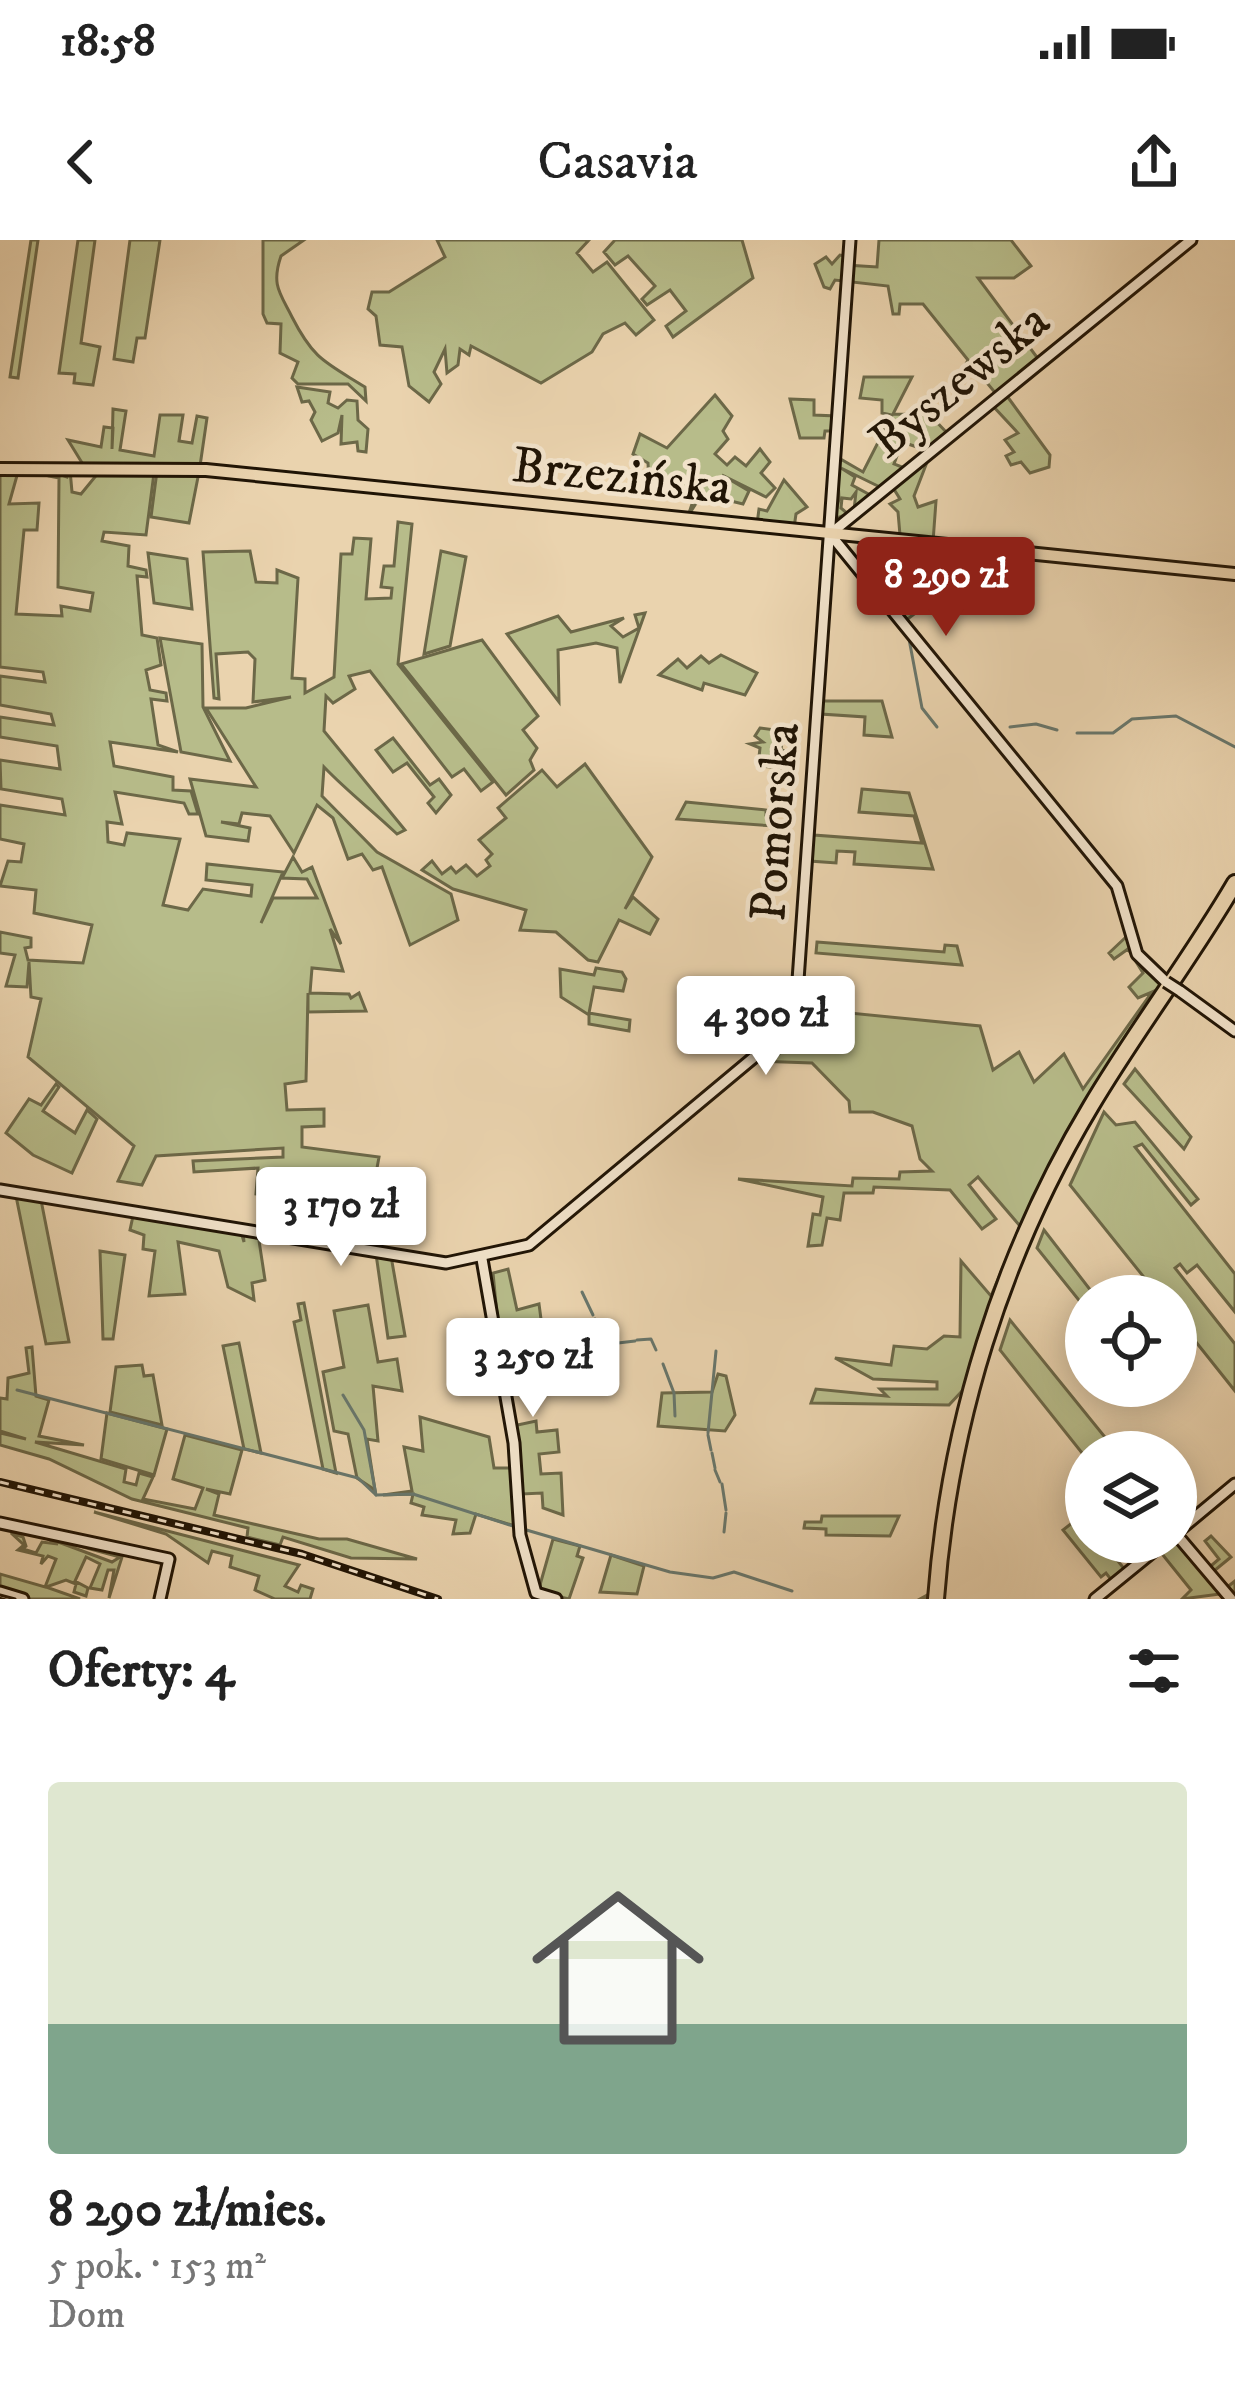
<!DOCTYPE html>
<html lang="pl">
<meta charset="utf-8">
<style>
:root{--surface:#fff;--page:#f6f6f6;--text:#222;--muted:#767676;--accent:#8f2418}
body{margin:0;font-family:"IM FELL DW Pica",serif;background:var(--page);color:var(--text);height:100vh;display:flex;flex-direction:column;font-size:45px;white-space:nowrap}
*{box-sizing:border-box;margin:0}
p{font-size:39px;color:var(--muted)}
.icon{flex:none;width:66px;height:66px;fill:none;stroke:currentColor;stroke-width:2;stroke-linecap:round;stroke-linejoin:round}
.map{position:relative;height:1359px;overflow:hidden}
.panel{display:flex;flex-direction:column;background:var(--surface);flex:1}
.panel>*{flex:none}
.buttons{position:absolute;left:1065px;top:1035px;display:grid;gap:24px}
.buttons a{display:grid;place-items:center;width:132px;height:132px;border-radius:50%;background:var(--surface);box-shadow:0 6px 30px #0003;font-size:60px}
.price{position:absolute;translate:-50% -102px;padding:0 27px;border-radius:12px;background:#fff;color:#222;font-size:39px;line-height:78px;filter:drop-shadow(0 3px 6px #0008)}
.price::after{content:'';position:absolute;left:50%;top:72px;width:36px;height:27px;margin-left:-18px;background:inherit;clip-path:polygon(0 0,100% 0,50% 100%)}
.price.selected{background:var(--accent);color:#fff}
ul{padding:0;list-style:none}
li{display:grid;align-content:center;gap:24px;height:636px;padding:0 48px}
li span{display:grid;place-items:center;height:372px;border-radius:12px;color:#555}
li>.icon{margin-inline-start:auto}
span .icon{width:216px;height:216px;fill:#fffc;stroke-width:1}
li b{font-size:51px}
h2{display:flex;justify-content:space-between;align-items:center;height:144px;padding:0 48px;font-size:51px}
.status{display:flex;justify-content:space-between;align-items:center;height:84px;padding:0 60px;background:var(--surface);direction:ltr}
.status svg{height:33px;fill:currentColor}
header{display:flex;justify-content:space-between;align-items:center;height:156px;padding:0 48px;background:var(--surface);font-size:54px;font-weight:600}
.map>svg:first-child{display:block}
</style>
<div class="status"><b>18:58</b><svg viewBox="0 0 49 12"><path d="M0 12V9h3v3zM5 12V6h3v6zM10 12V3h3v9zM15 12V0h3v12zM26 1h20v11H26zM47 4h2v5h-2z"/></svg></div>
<header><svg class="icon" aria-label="back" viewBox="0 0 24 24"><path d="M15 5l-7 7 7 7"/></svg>Casavia<svg class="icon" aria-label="share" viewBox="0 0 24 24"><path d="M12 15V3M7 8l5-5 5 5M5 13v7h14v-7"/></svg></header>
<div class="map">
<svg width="1235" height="1359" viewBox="0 0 1235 1359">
<rect width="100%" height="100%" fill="#ead3ae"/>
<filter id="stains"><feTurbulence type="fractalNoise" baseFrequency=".00167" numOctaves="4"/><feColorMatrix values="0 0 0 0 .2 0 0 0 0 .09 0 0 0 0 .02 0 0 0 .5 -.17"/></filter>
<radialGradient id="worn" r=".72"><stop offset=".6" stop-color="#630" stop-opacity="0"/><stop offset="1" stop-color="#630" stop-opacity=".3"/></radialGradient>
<g fill="#b7bc8a" stroke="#6c6848" stroke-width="3">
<path d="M31,0h7l-20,138 -8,-1z"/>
<path d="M78,0h17l-14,103 19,4 -7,38 -19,-2 1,-9 -16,-1z"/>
<path d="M130,0h30l-15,98h-8l-4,24 -19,-3z"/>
<path d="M263,0h41l-23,16c-10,29 -1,37 11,61 22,43 33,45 73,70l1,14 -18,-17h-50l-6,-6 6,-16 -18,-9 1,-29 -14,-1 -4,-9z"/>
<path d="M437,0h152l-12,13 16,19 14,-10 47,58 -18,15 -11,-12 -22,11 -11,18 -51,31 -70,-37 -2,9 -9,-6 -2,16 -11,8 -2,-24 -11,23 7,12 -12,18 -20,-16 -7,-39 -22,-2 -4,-29 -8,-7 4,-17h17l56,-35z"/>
<path d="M615,0h127l11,38 -80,59 -7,-11 20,-15 -16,-21 -23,15 -5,-6 13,-13 -27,-30 -13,9 -11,-13z"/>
<path d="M879,0h132l20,26 -17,12h-36l61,82 -42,35 -19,-23 -17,1 7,-13 -45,-56h-23l-1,10h-6l-5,-28 -53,-6 -5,9 -6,-2 -9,-23 11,-7 6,7 8,-9 6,1v9l31,2z"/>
<path d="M864,137h48l-19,37 37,1 19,20 -20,16 -27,-9 -8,22 13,5 -25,19 -41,-20 14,9 -3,8 20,11 -18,14 2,-18 -5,7 -9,-1 -1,10 7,6 -14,5 5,-20 -2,-42 26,15 29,-57 -10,-2v-13l-22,-2z"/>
<path d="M297,147l33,5 -2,11 10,5 9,-8 10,1 1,19 10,9 -2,23 -8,-1 -1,-9 -16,2 1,-29 -4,18 -16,8 -11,-21 4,-8 -6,-11 -7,1z"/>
<path d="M715,155l17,21 -9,15 5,8 -13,15 12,11 8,-8 11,9 14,-17 10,13 -9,11 14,15 -9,9 -44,-22 27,16 -6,13 -41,-10 -14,22 7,-21 -46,-11 -1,-21 -15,-9 7,-20 27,14z"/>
<path d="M1007,156l43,59 -1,12 -19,6 -9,-11 -10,3 -5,-9 8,-4 -9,-12 13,-7 -26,-28z"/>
<path d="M790,159l24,1v15l22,1 -2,15h-9l-1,7h-24z"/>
<path d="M113,169l13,2 -6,39 34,6 6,-41h23l-4,26 13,2 5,-27 10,2 -7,48h-116l-16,-26 33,7 3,-20 9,1 -1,21z"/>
<path d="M929,217l-15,39 4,11 18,-6 -3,41 -47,-7h14l-2,-23 -8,-8 10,-5 -8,-13z"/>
<path d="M49,230l18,7 3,-7 2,22 9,2 18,-22 55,1 -8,62 -42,-3 -2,9 27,5 -1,20 18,4 1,7 -10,-1 5,59 15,3 4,27 -15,5 4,20 16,3 1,8 -16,-2 7,46 20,7 -68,-10 4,24 59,11v13l18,1 7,23h-9l-5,-11 -69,-11 7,32 -15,-2 1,20 16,3 3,-12 53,6 -17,66 25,5 15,-21 48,7 1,-11 -46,-5 1,-16 76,8 -22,51 12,-25h44l-10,-19 -25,-1 11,-21 9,15 10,-5 29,77 -11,-15 13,42 -31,-3 -2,25 39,1 2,4 8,-5 7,18 -58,1v-19l-2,88 -21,3 2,26 37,-1v17l-22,1v20l77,10 -4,22 -51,-8 -6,46 -6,-1v-15l-33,-4 -2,12 -8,-1 1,-12 -14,-2 2,-26 -64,4 -1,-11 90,-4v-9l-127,8 -14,29 -24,-4 16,-35 -106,-89 13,-58 -10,-2 -2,-35 -2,25 -21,-1 9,-31 -15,-2v-21l31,6v9l-6,1 3,12 55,3 9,-38 -58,-12 2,-23 -36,-4 8,-25 13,1 3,-18 -24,-5v-34l65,10 -3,-16 -61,-10 -1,-29 60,9 -3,-23 -57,-9v-20l54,8 -3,-11 -51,-9v-29l45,6 -2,-10 -43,-5v-195h18l-9,32 30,-1 -2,27h-13l-8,84 46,2 -1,-10 29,5 3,-18 -35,-6 1,-109 -10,-2z"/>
<path d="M157,231l42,1 -10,51 -38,-6z"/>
<path d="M784,240l23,27 -11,7 -2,14 -37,-4 2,-15 8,2z"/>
<path d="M398,282l14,2 -14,140 95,118 -12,9 -17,-22 -12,8 -82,-106 -21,5 6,13 -22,14 -7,-7 -2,35 81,99 -8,4c-25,-24 -48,-41 -73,-67l-2,29 55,56 74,42 7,26 -48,25 -28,-78 -9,3 -11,-16 -14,5 -15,-41 -16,-13 -23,48 -24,-37 -28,-3 -3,11 -18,-2 29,6 -2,13 -42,-5 -16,-57 66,8 -50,-79h40l45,-11 -38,5 2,-43 -7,-7 -32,2 3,45 -5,-1 -11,-146 47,-1 6,31 21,1v-13l21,8 -6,100 13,1v14l29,-16 7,-123h11l2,-16 17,1 -5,60 25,-1 1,-10 -11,-1 3,-21h10z"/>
<path d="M903,303l26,2 1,42 5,1v-14l11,1 6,23 -10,-5 -37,28 -13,-14 14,-16 -9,-6 11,-8 -16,-10z"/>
<path d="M441,311l25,6 -16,89 -26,8z"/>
<path d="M148,313l39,6 5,50 -38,-6z"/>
<path d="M645,373l-25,70 -3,-35 -21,-5 -38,7 1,52 -52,-68 51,-18 13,16 53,-14 -13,8 12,11 16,-9 -4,-13z"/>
<path d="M160,398l42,6 1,63 27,54 -49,-9z"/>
<path d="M482,400l56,76 -15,14 14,18 -7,12 4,10 -28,25 -105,-131z"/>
<path d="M721,415l36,18 -12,22 -41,-12 -2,7 -43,-15 19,-16 9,9 14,-12 8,7z"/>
<path d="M822,461h60l10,36 -28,-2 1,-18 -44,-3z"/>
<path d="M760,488l23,3 -2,19 12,2 3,17 -38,-3 2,-18 -10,-4 13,-2 -8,-6z"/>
<path d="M393,498l37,47 9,-6 12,16 -15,18 -8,-10 6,-6 -27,-34 -14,9 -17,-22z"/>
<path d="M585,524l67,93 -27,52 8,-12 25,22 -8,15 -31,-14 -21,42 -10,-2 -32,-28 -36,-2 6,-20 -73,-21 -31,-19 10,-9 10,13 9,-7 5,6 10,-8 11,11 13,-10 -4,-6 6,-6 -13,-14 27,-22 -8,-10 44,-38 15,17z"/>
<path d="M862,549l47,4 24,76 -79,-5 1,-12 -18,-1 -1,12 -26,-2 3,-33 1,7 108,8 -8,-27 -55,-4z"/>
<path d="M686,562l80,8v5l8,2v9l-97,-7z"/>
<path d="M1126,697l14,30 27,19 -73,111 -108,234 -52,268h-14l9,-5 12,-100 22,-104 -14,15 -138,-2 5,-14 71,7 -7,-7h57v-7l-64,-3 -38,-21 56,7 3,-19 33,3 17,-13 16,1 1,-76 30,35 29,-70 -42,-49 -9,8 27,34 -14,10 -32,-39 -76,-3 -1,6h-29l-4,27 -13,-2 -5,27 -14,1 5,-32 7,1 3,-18 -85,-18 114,7 1,-8 46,1 1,-7 32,-1 -12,-12 -8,-33 -39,-14h-23l-1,-11 -37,-38 -60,-2 10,-8 12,5 8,-7 -7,-9 14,-10 4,4 7,-28 180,18 13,44 26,-18 15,30 30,-28 19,35 69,-97 -14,6 -9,-11 14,-14 -15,-24 -14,10 -5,-6z"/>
<path d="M817,702l127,10 1,-7 12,1 5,19 -146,-12z"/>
<path d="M596,728l26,4 4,7 -3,12 -29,-4 -5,26 41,7 -1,11 -40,-7v-9l-28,-18 -1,-28 34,6z"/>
<path d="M1135,829l56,68 -7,12 -60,-65z"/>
<path d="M56,844l3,3 -16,24 32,22 12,-23 10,9 -25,54 -39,-18 -27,-22 23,-34 12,6z"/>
<path d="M1104,872l12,13 19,-3 63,77 -7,6 -49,-61 -7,3 100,127v38l-38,-47 -10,8 -7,-9 -5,4 60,76v47l-59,-74v-21h-17l-89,-111z"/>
<path d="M16,956l25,4 28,142 -23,2z"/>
<path d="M133,976l108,16 3,10 -1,-10 15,2 7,46 -13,3 2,17 -26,-13 -9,-36 -41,-9 7,52 -36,2 6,-45 -12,-2 1,-14 -14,-5z"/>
<path d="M1044,990l51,66h-9v13l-49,-61z"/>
<path d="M100,1011l25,4 -12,84h-10z"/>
<path d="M376,1014l15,2 14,80 -17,2z"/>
<path d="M508,1029l9,41 22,-6 4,30 -43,11 -7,-72z"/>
<path d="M304,1063l3,16 29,154 -13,-4 -29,-147 7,-2 -3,-16z"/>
<path d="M368,1065l10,57 19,-3 5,32 -29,-5 5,55 -11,-2 8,51 -18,-12 -9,-44 -14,-3 -11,-59 21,-5 -10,-56z"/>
<path d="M1010,1080l107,132h-31v6l-86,-108z"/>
<path d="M239,1103l22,110 -17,-4 -21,-103z"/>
<path d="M32,1107l4,49 13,4 -10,36 45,9 -49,-3 91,27 -2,13 12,3 3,-12 14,4 -10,22 52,10 8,-21 -30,-9 12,-44 57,15 -12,44 -24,-5 13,5 -5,21 105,24h28l70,20 -66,-1 -68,-21 -3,8 -33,-8 1,-9 -116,-29 -83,-40 -49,-14v-12l26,6 -26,-8v-33l7,1 1,-21 21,-5 -3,-25z"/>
<path d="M142,1125l2,11 9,-1 9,50 -52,-13 6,-45z"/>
<path d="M718,1134l8,2 9,39 -10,16 -67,-5 4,-33 50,-1z"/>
<path d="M107,1173l60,16 -13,46 -53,-16z"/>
<path d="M420,1177l69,20 5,31h20l4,59 -42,-13 -6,19 -17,1 3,-14 -34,-5 2,-8 -13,-4 2,-9 -30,1 29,-4 -8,-44 19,4z"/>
<path d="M536,1181l1,11 20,-2 2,22 -20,2 2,20 20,-1 2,42 -20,-7 -1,-15 -20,1 -9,-68z"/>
<path d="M94,1272l205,53 -14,21 13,6 3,-7 12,4 -3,10h-35l-20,-9 4,-14 -29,-9 2,-11 -20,-5 -4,12 -42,-29z"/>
<path d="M822,1276h77l-9,20 -64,-1v-6l-22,-1 1,-6h16z"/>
<path d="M1081,1276h5v26l32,1 -9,7 17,21 -13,11 -7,-9 -5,4 -38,-47z"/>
<path d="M11,1293l12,4 3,9 -3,3 13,4 6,-11 16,2 -16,-8 70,26 8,-5 -48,-13 51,10 -14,44 5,-28h-6l-6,20 -12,-2 10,-24 -14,-7 -11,24 13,7 -2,8 -12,-4 2,-8 -10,-4 -20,7 34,12h-51l-29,-9v-16l45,13 11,-28 -8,-3 -7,8 2,-8 -25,-6 6,-5z"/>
<path d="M1176,1296l29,35 14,-12 -14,-18 6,-5 20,21 -22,18 17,13 9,-7v11l-53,7 9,-9 -33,-41 18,-7z"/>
<path d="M553,1299l27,7 -3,10 6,2 -14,41 -31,-7z"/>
<path d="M611,1315l33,11 -7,28 -37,-2z"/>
</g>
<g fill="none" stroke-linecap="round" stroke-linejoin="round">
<g stroke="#68766b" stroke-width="3">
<path d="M909,399l13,69 15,19"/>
<path d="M1010,487l26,-3 21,6"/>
<path d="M1077,493h36l19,-14 44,-3 59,31"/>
<path d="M582,1052l11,23"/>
<path d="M595,1079l4,19"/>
<path d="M637,1100l14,-1 5,11"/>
<path d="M601,1105l34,-4"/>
<path d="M663,1124l11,29 1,23"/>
<path d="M17,1150l341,88 18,17"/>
<path d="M343,1155l21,35 12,65 37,-1 103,33"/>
<path d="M708,1193l8,-82"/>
<path d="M708,1195l3,15"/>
<path d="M712,1213l3,15"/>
<path d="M715,1230l5,12"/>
<path d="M722,1244l4,26"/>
<path d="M523,1289l147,43 43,6 21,-6 58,19"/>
<path d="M724,1292l2,-19"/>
</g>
<defs>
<g id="secondary">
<path d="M830,294l287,352 20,68 29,28"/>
<path d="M830,294l361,-294"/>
<path d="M1180,751l55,40"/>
<path d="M0,950l446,73 83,-18 266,-222 55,-783"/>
<path d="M482,1019l32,184 6,92 16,58 20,6"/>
<path d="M0,1283l169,36 -9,40"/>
<path d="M1176,1293l59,-49"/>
<path d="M1176,1294l55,65"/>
<path d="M0,1352l23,7"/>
<path d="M1095,1359l70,-57"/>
</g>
<path id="primary" d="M0,229l206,1 1029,104"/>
<path id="highway" d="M936,1359c13,-174 65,-343 155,-493 45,-76 99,-146 144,-223"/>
</defs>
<use href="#secondary" stroke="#201405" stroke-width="15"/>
<use href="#primary" stroke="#201405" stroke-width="16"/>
<use href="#highway" stroke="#201405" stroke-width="20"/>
<use href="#secondary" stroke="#f1e2ca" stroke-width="9"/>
<use href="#primary" stroke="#ead3ae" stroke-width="10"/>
<use href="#highway" stroke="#ead3ae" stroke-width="14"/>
<path stroke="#201405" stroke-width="3" d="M0,1355l15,4"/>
<defs>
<path id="rail" d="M0,1242l302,72 136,45"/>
</defs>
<use href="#rail" stroke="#201405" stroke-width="8"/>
<use href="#rail" stroke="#f1e2ca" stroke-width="3" stroke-dasharray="9" stroke-linecap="butt"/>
<defs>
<path id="secondary-bridge" d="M1166,742l14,9"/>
</defs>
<use href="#secondary-bridge" stroke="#201405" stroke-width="15" stroke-linecap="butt"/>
<use href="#secondary-bridge" stroke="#f1e2ca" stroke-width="9"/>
</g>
<g text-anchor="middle" stroke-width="9" stroke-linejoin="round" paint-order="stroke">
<g font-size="51" fill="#201405" stroke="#f1e2ca">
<text transform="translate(958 139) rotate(-39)" y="18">Byszewska</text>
<text transform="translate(622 234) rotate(6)" y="18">Brzezińska</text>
<text transform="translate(773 582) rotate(-86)" y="18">Pomorska</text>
</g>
</g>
<rect width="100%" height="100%" filter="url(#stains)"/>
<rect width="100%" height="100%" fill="url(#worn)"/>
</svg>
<div class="buttons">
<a><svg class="icon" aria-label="locate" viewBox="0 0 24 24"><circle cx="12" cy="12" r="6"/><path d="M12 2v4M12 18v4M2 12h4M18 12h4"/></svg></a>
<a><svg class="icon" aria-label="layers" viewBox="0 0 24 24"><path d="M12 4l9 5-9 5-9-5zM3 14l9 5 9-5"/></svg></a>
</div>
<b class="price selected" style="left:946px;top:399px">8 290 zł</b>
<b class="price" style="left:766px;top:838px">4 300 zł</b>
<b class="price" style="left:341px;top:1029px">3 170 zł</b>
<b class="price" style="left:533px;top:1180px">3 250 zł</b>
</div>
<section class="panel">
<h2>Oferty: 4<svg class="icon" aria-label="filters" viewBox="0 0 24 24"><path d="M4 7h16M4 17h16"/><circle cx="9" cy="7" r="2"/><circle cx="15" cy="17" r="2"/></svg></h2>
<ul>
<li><span style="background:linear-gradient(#dfe7d0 65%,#7fa58c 0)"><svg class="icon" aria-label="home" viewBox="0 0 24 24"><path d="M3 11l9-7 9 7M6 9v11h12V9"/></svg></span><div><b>8 290 zł/mies.</b><p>5 pok. · 153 m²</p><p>Dom</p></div></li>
</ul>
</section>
